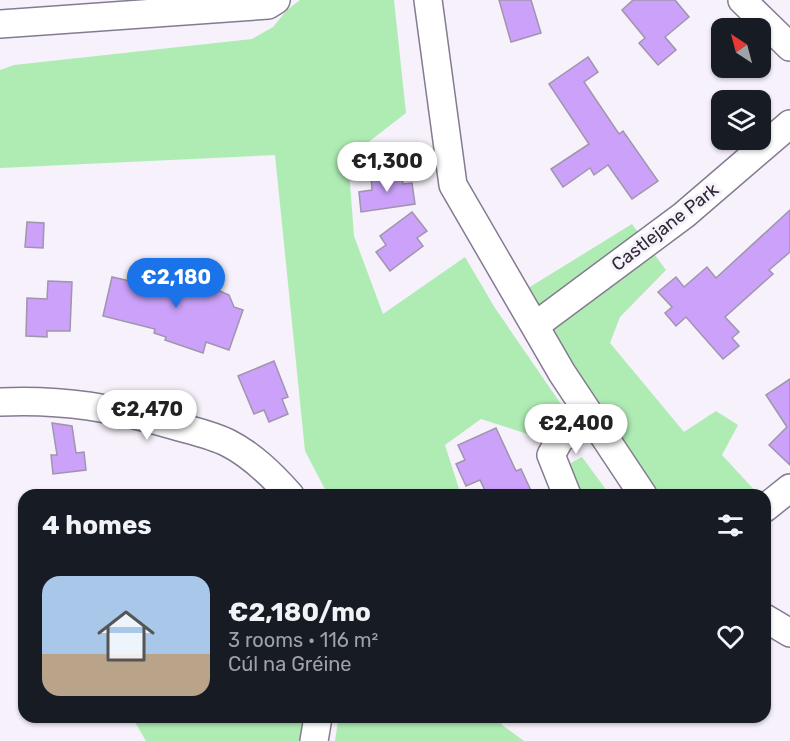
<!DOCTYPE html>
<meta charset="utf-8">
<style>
:root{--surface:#171b24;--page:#242831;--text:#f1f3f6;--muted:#9ea1a6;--line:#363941;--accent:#1a73e8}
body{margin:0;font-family:Rubik,sans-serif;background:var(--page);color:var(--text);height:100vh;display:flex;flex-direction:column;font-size:22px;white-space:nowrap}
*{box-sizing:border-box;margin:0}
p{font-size:20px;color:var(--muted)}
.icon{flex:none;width:33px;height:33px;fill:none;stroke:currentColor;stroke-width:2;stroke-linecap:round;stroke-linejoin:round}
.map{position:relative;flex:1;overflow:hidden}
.panel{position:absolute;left:18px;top:489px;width:753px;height:234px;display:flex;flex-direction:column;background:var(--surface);border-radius:18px;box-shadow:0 2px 4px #0004}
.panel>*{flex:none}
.needle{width:39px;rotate:324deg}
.controls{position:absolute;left:711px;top:18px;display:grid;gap:12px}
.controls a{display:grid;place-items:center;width:60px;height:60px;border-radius:12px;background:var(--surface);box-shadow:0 2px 4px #0004;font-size:30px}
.price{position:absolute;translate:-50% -51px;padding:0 14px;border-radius:21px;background:#fff;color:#222;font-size:20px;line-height:39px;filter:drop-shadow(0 2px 3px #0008)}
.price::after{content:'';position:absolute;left:50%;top:36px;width:18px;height:14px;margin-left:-9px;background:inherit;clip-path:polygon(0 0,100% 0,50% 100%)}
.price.active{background:var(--accent);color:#fff}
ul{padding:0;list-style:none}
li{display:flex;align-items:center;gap:18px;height:150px;padding:0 24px}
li+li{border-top:2px solid var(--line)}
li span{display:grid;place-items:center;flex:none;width:168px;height:120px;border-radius:18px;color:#555}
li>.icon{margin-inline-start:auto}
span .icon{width:72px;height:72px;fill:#fffc;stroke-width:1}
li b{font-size:26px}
h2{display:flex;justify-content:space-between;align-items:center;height:72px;padding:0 24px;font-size:26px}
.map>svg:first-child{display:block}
</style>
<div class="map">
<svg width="790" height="741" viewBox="0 0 790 741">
<rect width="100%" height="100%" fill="#f6f1fb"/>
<g fill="#afecb4">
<path d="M300,0h94l12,113 -58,45 6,78 29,78 82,-57 30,51 68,99 -5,15 -12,18 -65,-21 -36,26 16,50h-133l-23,-44 -30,-296 -275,13v-98l14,-5 238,-26 21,-12 14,-17z"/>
<path d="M632,224l34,46 -46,47 -10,26 74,89 32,-21 22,14 -16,30 37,40h-106l-128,-205z"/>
<path d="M582,457l28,38h-33l-8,-31z"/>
<path d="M132,717h174l-4,24h-156z"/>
<path d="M341,717h159l2,8 22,16h-189l3,-20z"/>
</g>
<g fill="#cba1f9" stroke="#9f95ac" stroke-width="1.5">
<path d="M499,0h32l10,33 -30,9z"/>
<path d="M633,0h42l14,17 -24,20 11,13 -18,15 -19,-22 6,-5 -23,-28z"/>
<path d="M588,57l10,15 -14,10 35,52 4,-3 35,50 -26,18 -24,-34 -14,10 -4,-7 -27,19 -12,-18 38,-25 -40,-60z"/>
<path d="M401,171l2,13 9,-1 3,21 -54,8 -2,-20 13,-2 -1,-15z"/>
<path d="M790,210v42l-21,18 4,4 -48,43 14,15 -7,6 7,8 -16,13 -37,-42 -10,9 -11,-13 7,-6 -14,-15 18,-15 8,10 23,-20 9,11z"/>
<path d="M412,212l15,19 -10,7 6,8 -33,25 -14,-19 10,-7 -6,-9z"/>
<path d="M27,222l17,1 -1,25 -18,-1z"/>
<path d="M143,268l30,8 2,-8 30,10 -1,6 25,11 5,12 9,3 -14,40 -23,-8 -3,11 -38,-13 1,-3 -12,-4 1,-4 -52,-13 9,-39 27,6z"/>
<path d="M48,281l24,1 -2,49h-23v6l-21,-1 1,-38 20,1z"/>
<path d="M274,361l14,36 -6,2 6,15 -19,8 -5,-12 -10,4 -16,-38z"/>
<path d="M790,379v86l-21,-20 18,-18 -21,-32z"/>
<path d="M52,423l20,3 4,27 8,-1 2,18 -33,4 -2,-19h6z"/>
<path d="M496,428l20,43 5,-2 12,26h-46l-7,-15 -14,6 -10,-22 9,-4 -7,-15z"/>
</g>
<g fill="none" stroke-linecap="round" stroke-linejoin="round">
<defs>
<g id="minor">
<path d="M428,0l25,185 109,188 81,122"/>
<path d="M742,0l48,47"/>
<path d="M0,24l268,-19 8,-5"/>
<path d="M536,325l148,-110 106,-91"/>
<path d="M0,402c64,-3 115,6 176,24 17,5 36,9 52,17 24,12 44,32 62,52"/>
<path d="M567,495l-16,-40 9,-16 31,-21"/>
<path d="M765,508l25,-20"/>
<path d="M765,618l25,15"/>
<path d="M314,741l4,-24"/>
</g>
</defs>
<use href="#minor" stroke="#847b91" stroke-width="30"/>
<use href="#minor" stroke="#fff" stroke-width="27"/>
</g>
<g text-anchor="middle" stroke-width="6" stroke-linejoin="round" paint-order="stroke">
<g font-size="18" fill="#2e2a33" stroke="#f6f1fb">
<text transform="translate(665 227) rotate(-38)" y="6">Castlejane Park</text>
</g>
</g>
</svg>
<div class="controls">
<a><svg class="needle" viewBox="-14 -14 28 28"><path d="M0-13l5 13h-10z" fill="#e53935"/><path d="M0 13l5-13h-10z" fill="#9ea1a6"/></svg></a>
<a><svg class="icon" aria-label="layers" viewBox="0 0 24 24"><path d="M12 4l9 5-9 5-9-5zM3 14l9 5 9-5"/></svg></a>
</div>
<b class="price" style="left:387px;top:193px">€1,300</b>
<b class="price active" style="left:176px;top:309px">€2,180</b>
<b class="price" style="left:147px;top:441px">€2,470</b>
<b class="price" style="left:576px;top:455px">€2,400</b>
<section class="panel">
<h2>4 homes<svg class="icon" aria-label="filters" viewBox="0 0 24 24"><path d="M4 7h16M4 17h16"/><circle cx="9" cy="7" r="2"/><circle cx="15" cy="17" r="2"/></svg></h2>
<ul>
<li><span style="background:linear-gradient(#a9c7e8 65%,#b9a48a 0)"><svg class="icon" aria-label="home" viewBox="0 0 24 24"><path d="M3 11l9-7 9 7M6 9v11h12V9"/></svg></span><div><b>€2,180/mo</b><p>3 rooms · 116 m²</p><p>Cúl na Gréine</p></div><svg class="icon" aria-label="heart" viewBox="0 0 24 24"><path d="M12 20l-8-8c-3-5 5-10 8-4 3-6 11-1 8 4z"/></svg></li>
</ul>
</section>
</div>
